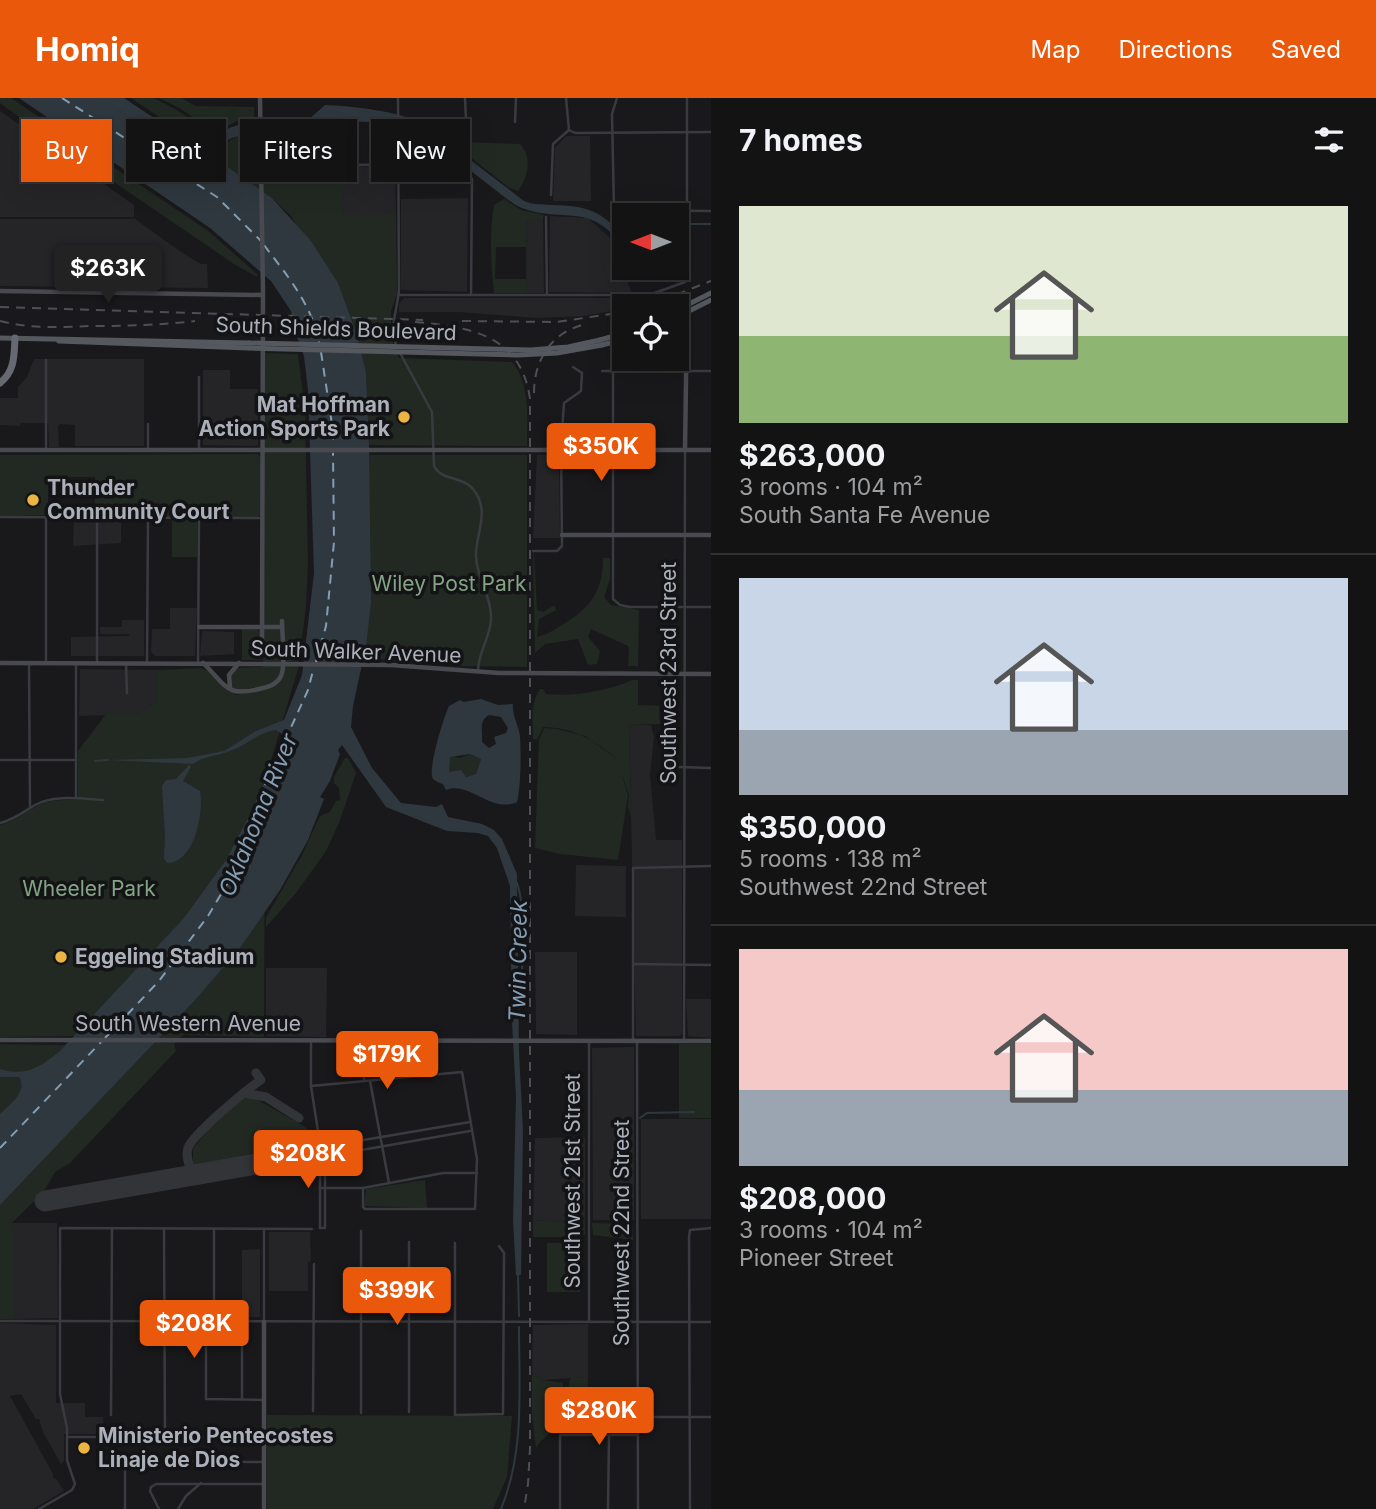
<!DOCTYPE html>
<meta charset="utf-8">
<style>
:root{--surface:#131314;--page:#1c1c1d;--text:#f1f3f6;--muted:#9d9ea0;--line:#323234;--accent:#ea580c}
body{margin:0;font-family:Inter,sans-serif;background:var(--page);color:var(--text);height:100vh;display:flex;flex-direction:column;font-size:26px;white-space:nowrap}
*{box-sizing:border-box;margin:0}
p{font-size:23px;color:var(--muted)}
.icon{flex:none;width:38px;height:38px;fill:none;stroke:currentColor;stroke-width:2;stroke-linecap:round;stroke-linejoin:round}
.map{position:relative;flex:1;overflow:hidden}
.sheet{display:flex;flex-direction:column;background:var(--surface);width:665px}
.sheet>*{flex:none}
.banner{position:absolute;left:21px;top:21px;width:584px;height:63px;display:flex;gap:14px}
.needle{width:46px;rotate:270deg}
.controls{position:absolute;left:612px;top:105px;display:grid;gap:14px}
.controls a{display:grid;place-items:center;width:77px;height:77px;border-radius:0px;background:var(--surface);box-shadow:0 7px 28px #0002,0 0 0 2px var(--line);font-size:35px}
.price{position:absolute;translate:-50% -60px;padding:0 16px;border-radius:7px;background:var(--accent);color:#fff;font-size:23px;line-height:46px;filter:drop-shadow(0 2px 4px #0008)}
.price::after{content:'';position:absolute;left:50%;top:42px;width:21px;height:16px;margin-left:-10px;background:inherit;clip-path:polygon(0 0,100% 0,50% 100%)}
.price.active{background:#222;color:#fff}
ul{padding:0;list-style:none}
li{display:grid;align-content:center;gap:14px;height:371px;padding:0 28px}
li+li{border-top:2px solid var(--line)}
li span{display:grid;place-items:center;height:217px;border-radius:0px;color:#555}
li>.icon{margin-inline-start:auto}
span .icon{width:126px;height:126px;fill:#fffc;stroke-width:1}
li b{font-size:30px}
h2{display:flex;justify-content:space-between;align-items:center;height:84px;padding:0 28px;font-size:30px}
.pill{padding:0 24px;border-radius:0px;background:var(--surface);box-shadow:0 7px 28px #0002,0 0 0 2px var(--line);font-size:24px;line-height:63px}
.pill.active{background:var(--accent);color:#fff}
header{display:flex;align-items:center;gap:42px;box-sizing:border-box;height:98px;padding:0 35px;background:var(--accent);color:#fff}
header strong{font-size:33px}
nav{display:flex;gap:38px;margin-inline-start:auto;font-size:24px}
main{display:flex;flex:1;min-height:0}
.map>svg:first-child{display:block}
</style>
<header>
<strong>Homiq</strong>
<nav><a>Map</a><a>Directions</a><a>Saved</a></nav>
</header>
<main>
<div class="map">
<svg width="711" height="1411" viewBox="0 0 711 1411">
<rect width="100%" height="100%" fill="#19191b"/>
<g fill="#252528">
<path d="M0,13l134,94v12h-134z"/>
<path d="M566,38h24l1,65h-38l2,-53z"/>
<path d="M342,68l53,1 1,48h-54z"/>
<path d="M468,100l-1,94 -66,-2v-91z"/>
<path d="M550,118l38,2 21,19 23,56 -83,-1z"/>
<path d="M0,121h135l49,35 17,10h6l1,24 -208,-2z"/>
<path d="M526,121h17l1,74h-17z"/>
<path d="M404,200h228v8l-19,5 -31,5 -45,2 -79,-6h-59v-8z"/>
<path d="M34,261h110v87h-69v-21l-15,-1 -2,2 1,21h-10l-1,-24h-27l-1,3 -20,-1v-27h18v-11l9,-10z"/>
<path d="M203,272h27v19h28v56l-2,1 -53,-1z"/>
<path d="M537,357h22l1,83h-27z"/>
<path d="M74,423h47v22l-48,3z"/>
<path d="M170,510h27l-2,48h-40l-4,-4 1,-23h18z"/>
<path d="M122,522h22v36h-73v-19l58,-1v-2h-29v-7h22z"/>
<path d="M202,533l32,1v22l-34,2z"/>
<path d="M80,571l78,1v31l-21,13 -58,2z"/>
<path d="M629,627h22l3,12 -4,38 6,65h26v194l-3,2h-43z"/>
<path d="M576,767l50,1v51l-51,-1z"/>
<path d="M535,854h42v83l-41,-1z"/>
<path d="M266,870h61l-1,69 -60,-1z"/>
<path d="M686,901h25v39l-23,-2z"/>
<path d="M634,949v173h-41l-1,-172z"/>
<rect x="641" y="1021" width="70" height="100"/>
<path d="M585,1039v86l-52,-3 2,-82z"/>
<path d="M12,1125h45l1,95 -44,1v-91l-2,-1z"/>
<path d="M269,1134h41l1,29 -3,1v29h-39z"/>
<path d="M260,1151v68h-18v-67z"/>
<path d="M0,1225l56,2v78h29v14h18l1,17h-40v27l-3,3 -18,-32 -4,-13h-3l-15,-25 -11,2 43,78v3l4,3 7,11 -31,18h-33z"/>
<path d="M588,1226v53l-46,3 -10,-5 1,-50z"/>
</g>
<g fill="#212922" fill-rule="evenodd">
<path d="M0,0h11l196,132 50,44v3l-23,-13 -211,-144 -23,-17z"/>
<path d="M131,0h23l21,11 38,25 -8,5 -19,-4z"/>
<path d="M159,0h23l13,8 59,1v14h-17l-22,12 -34,-24z"/>
<path d="M328,22h14v94l54,1 1,79 -6,17v27l8,20 113,4c19,23 15,56 15,84l-158,-1 -3,-73 -9,-37 -65,-118 -20,-19 -57,-40c2,-7 5,-9 10,-13 22,-22 51,2 75,-8 10,-4 18,-14 28,-17z"/>
<path d="M445,25l13,7 -12,1v3l15,8 59,2c13,14 8,33 -2,47l-10,-4 -73,-58v-4z"/>
<path d="M504,101l17,11 23,5 -1,4h-17l1,74h-33c-3,-30 -5,-59 0,-88zM496,149h30v32h-31z"/>
<path d="M264,255l34,1 7,57 3,153 -2,43 -8,62 -33,112 -1,256 -81,-2 -9,9 2,7 -106,112 -15,9 -11,19 -32,32v4h2v92h-14v-275l65,1 9,-9 -74,1v-212c14,-3 24,-12 37,-19 12,-7 27,-6 41,-6v-49l28,-37h31l21,-13v-31l43,-2 7,3 28,24 27,-5v-4l-27,5 -4,-3 -2,-12 8,-8 25,-1z"/>
<path d="M258,356l3,4 -1,57 -3,2 -162,-1v-39h-47v38l-48,1v-61z"/>
<path d="M369,357h158v212l-63,-1 -100,-8z"/>
<path d="M172,421l25,1v37h-25z"/>
<path d="M534,455l3,57 6,2 10,-6h2l1,4 -17,9 -2,18c9,-2 17,-7 25,-12 28,-17 41,-33 41,-67h7v21l-6,18 7,8 28,5 -1,56h-10l1,-16 -1,-4 -37,-17 -3,8 12,14 -3,13 -9,1 -10,-26 -33,5 -10,9 -2,-98z"/>
<path d="M242,531h14l6,4v27h-20z"/>
<path d="M632,582h6v25l21,1 1,18 -31,1 2,92 -3,-10 1,-12 -9,-26 8,26 -10,65 -58,-6 -25,-6 4,-108 5,-12 13,1 28,7 33,24c-22,-19 -45,-33 -75,-33l-6,13 -4,-1c0,-17 -3,-35 7,-50h3l3,5c26,3 62,-3 86,-14z"/>
<path d="M470,656l11,5 -5,15 -10,3 -9,-6 -8,2 -1,-15 4,-2 8,2z"/>
<path d="M345,660h3l8,15 -17,50 -13,28 -30,42 -30,34v-10l36,-62 18,-39 10,-4 6,-11 4,-1 -1,-12 -5,-5v-6z"/>
<rect x="679" y="946" width="32" height="74"/>
<path d="M249,997l58,33c3,9 2,15 -4,22l-110,17v-18l15,-20 37,-33z"/>
<path d="M425,1082l2,28 -63,-2 2,-17z"/>
<path d="M533,1122l52,3v11l-5,3h-47z"/>
<path d="M592,1125l38,1 3,2v14l-40,-5z"/>
<rect x="547" y="1145" width="33" height="49"/>
<path d="M532,1277l10,5 21,3v30h3l3,-30 2,-5 17,-1c-1,35 -3,41 -37,52 -3,9 -12,11 -15,19l-4,-34z"/>
<path d="M267,1317l245,1 -5,61 -14,32h-226z"/>
</g>
<g fill="#2f383f" fill-rule="evenodd">
<path d="M19,0h105l57,38 9,4 15,2 4,8c20,-39 50,-22 86,-26l1,2 11,-5 18,-16c27,1 72,6 97,18l102,78c9,4 18,3 28,4 34,1 48,5 71,30l-5,6c-28,-37 -56,-19 -93,-32 -10,-3 -19,-11 -27,-17 -25,-19 -49,-39 -73,-57l-17,-11 -80,-4c-10,4 -16,14 -28,17 -25,8 -73,-19 -85,21l57,40 39,43 27,42 19,52 9,37 3,73 2,158 -5,43 -13,60 -2,21 21,41 29,35 35,4 6,-3 6,13 34,7 12,6 8,9 15,35 2,178 4,78 -2,145h-5l-3,-55 3,-123 -4,-75 -2,-136 -13,-38 -9,-12 -10,-3 -31,-2 -61,-24 -44,-62 -4,5 2,4 -10,27 -10,16 4,2 -16,41 -28,50 -40,58 -45,52 -195,205v-91c10,-10 28,-22 19,-37h-19v-8c26,8 40,-2 60,-18l124,-133 42,-58 25,-48 31,-69v-9l-6,-4c-16,2 -27,13 -41,19 -14,7 -30,6 -42,15l-85,-4 79,-2 37,-7 32,-20 28,-11 18,-45 12,-102 -6,-183 -4,-34 -11,-30 -2,-15 -20,-30 -61,-53z"/>
<path d="M481,601l17,6 15,-1c-1,12 5,19 7,32 1,19 1,42 -2,62l-1,4c-25,12 -49,-22 -71,-12l-3,-6c-2,0 -9,-4 -10,-5 -6,-8 11,-63 16,-73l11,-6 3,2zM489,617l12,2 7,11 -2,5 -12,4 2,7 -7,4 -7,-6c1,-11 -4,-21 7,-27zM470,656l11,5 -5,15 -10,3 -5,-7 -12,2 1,-15z"/>
<path d="M189,667l2,2 -8,14 17,10c4,21 -5,72 -33,72l-3,-5 1,-22 -3,-50 4,-6 10,-1z"/>
</g>
<g fill="none" stroke-linecap="round" stroke-linejoin="round">
<g stroke="#2f383f" stroke-width="2">
<path d="M677,136l6,-10h28"/>
<path d="M638,170l8,8 14,-8"/>
<path d="M95,663l13,-1"/>
<path d="M517,785c10,27 5,97 2,127"/>
<path d="M640,1020l7,-5 47,-1"/>
<path d="M518,1176l1,42"/>
<path d="M501,1411c24,-58 18,-121 18,-182"/>
</g>
<g stroke="#849db3" stroke-width="2" stroke-dasharray="9 7" stroke-linecap="butt">
<path d="M62,0l155,99 44,44"/>
<path d="M264,147c22,29 49,61 55,98"/>
<path d="M321,254l12,79v16"/>
<path d="M316,564l10,-36 8,-84 -1,-89"/>
<path d="M105,940l54,-57 49,-65 38,-64 18,-65 44,-97 6,-23"/>
<path d="M0,1050l101,-106"/>
</g>
<g stroke="#333438" stroke-width="9">
<path d="M245,995l21,4 33,21"/>
<path d="M192,1077c-2,-8 -7,-19 -4,-27 5,-14 59,-59 73,-68l-5,-7"/>
</g>
<path stroke="#333438" stroke-width="21" d="M45,1103l263,-46"/>
<g stroke="#3a3b40" stroke-width="2.5">
<path d="M465,0l2,45"/>
<path d="M566,0l3,32"/>
<path d="M617,0l-5,16 2,96 97,1"/>
<path d="M515,24l1,-24"/>
<path d="M569,32l6,3 136,-1"/>
<path d="M342,67l113,-1 12,6 5,9 -1,116"/>
<path d="M551,97l2,-51 16,-14"/>
<path d="M546,119l1,78"/>
<path d="M399,197h250l36,-13 2,-3v-181"/>
<path d="M396,247c-7,-19 2,-37 3,-56l-1,-191"/>
<path d="M399,253l33,61 2,54c9,18 34,6 45,33 8,18 -4,39 -3,58 1,22 16,40 15,63 -1,18 -13,32 -13,51"/>
<path d="M613,258v243l7,6 10,2h81"/>
<path d="M602,273h109"/>
<path d="M199,279v73"/>
<path d="M148,326v25"/>
<path d="M46,352v-90"/>
<path d="M0,419l263,1"/>
<path d="M533,453h24l5,-5 -1,-101 3,-42 17,-12 1,-18 -9,-6"/>
<path d="M29,565l1,145"/>
<path d="M46,565v-146"/>
<path d="M97,565v-146"/>
<path d="M126,565l1,30"/>
<path d="M147,565l1,-145"/>
<path d="M198,565l1,-146"/>
<path d="M0,662h76"/>
<path d="M679,669l32,1"/>
<path d="M76,700v-135"/>
<path d="M0,725c14,-3 23,-11 35,-18 20,-11 46,-6 68,-5"/>
<path d="M633,866l78,1"/>
<path d="M311,942v46l11,71 3,5v66h-5"/>
<path d="M363,942l1,41"/>
<path d="M589,943v280"/>
<path d="M633,943v-173l78,-2"/>
<path d="M637,943l1,468"/>
<path d="M684,943l1,-591"/>
<path d="M370,983l19,102"/>
<path d="M311,988l151,-14 15,87 -2,50h-110l-2,-2v-19"/>
<path d="M322,1049l148,-25"/>
<path d="M322,1059l148,-26"/>
<path d="M320,1090h43l80,-15h34"/>
<path d="M320,1130v-66l2,-5"/>
<path d="M164,1131l1,208"/>
<path d="M361,1133v182"/>
<path d="M409,1144v170"/>
<path d="M455,1145v172l48,-1 1,-154v-7l-5,-7"/>
<path d="M214,1222v-91"/>
<path d="M264,1222v-91"/>
<path d="M0,1223l711,1"/>
<path d="M206,1223v78l58,1"/>
<path d="M206,1245h36v55"/>
<path d="M313,1313l1,-147"/>
<path d="M111,1317l1,-187"/>
<path d="M638,1319h73"/>
<path d="M67,1339h197"/>
<path d="M39,1411l33,-19 3,-6 -8,-24v-32l-7,-34v-166l252,1"/>
<path d="M125,1411v-43l3,-5 136,1"/>
<path d="M159,1411l-9,-18 1,-4 5,-3h106"/>
<path d="M178,1411l8,-13 15,-13"/>
<path d="M560,1411v-74h78"/>
<path d="M608,1411l1,-74"/>
<path d="M690,1411l-1,-272 1,-7 21,-2"/>
</g>
<g stroke="#484a50" stroke-width="4.5">
<path d="M260,0l3,193 -1,355"/>
<path d="M0,193l263,4"/>
<path d="M0,352h711"/>
<path d="M685,352l2,-139"/>
<path d="M562,437h149"/>
<path d="M199,529h83"/>
<path d="M0,565l268,1"/>
<path d="M203,565c25,24 23,35 60,25 8,-2 14,-4 18,-12 5,-11 1,-41 1,-55"/>
<path d="M391,567l108,8 212,1"/>
<path d="M230,590l-1,-13 10,-12"/>
<path d="M0,942l711,1"/>
<path d="M264,1411v-187"/>
</g>
<g stroke="#56585f" stroke-width="5">
<path d="M677,212l34,-17"/>
<path d="M677,219l34,-17"/>
<path d="M0,240l249,5"/>
<path d="M600,242l25,-7"/>
<path d="M59,243l190,7"/>
<path d="M602,247l23,-6"/>
</g>
<path stroke="#666971" stroke-width="7" d="M0,285c15,-12 14,-27 15,-45"/>
<g stroke="#4d4f55" stroke-width="2" stroke-dasharray="9 7" stroke-linecap="butt">
<path d="M647,208l64,-25"/>
<path d="M0,209l423,13"/>
<path d="M0,223c29,8 62,6 92,5 35,0 69,-1 103,-5"/>
<path d="M462,223l94,1 69,-10"/>
<path d="M415,224c54,5 106,12 115,77v1049l-2,36 -4,25"/>
<path d="M534,295c0,-32 16,-59 48,-68"/>
</g>
<path stroke="#484a50" stroke-width="4.5" d="M268,566l123,1"/>
<g stroke="#56585f" stroke-width="5">
<path d="M249,245l282,7 37,-3 32,-7"/>
<path d="M249,250l269,7 39,-2 45,-8"/>
</g>
</g>
<g fill="#ecb440" stroke="#141416" stroke-width="2.5">
<circle cx="404" cy="319" r="7"/>
<circle cx="33" cy="402" r="7"/>
<circle cx="61" cy="859" r="7"/>
<circle cx="84" cy="1350" r="7"/>
</g>
<g text-anchor="middle" stroke-width="7" stroke-linejoin="round" paint-order="stroke">
<g font-size="21" fill="#acb0ba" stroke="#141416">
<text transform="translate(336 231) rotate(2)" y="7">South Shields Boulevard</text>
<text transform="translate(356 554) rotate(2)" y="7">South Walker Avenue</text>
<text transform="translate(669 575) rotate(-90)" y="7">Southwest 23rd Street</text>
<text x="188" y="933">South Western Avenue</text>
<text transform="translate(573 1083) rotate(-90)" y="7">Southwest 21st Street</text>
<text transform="translate(622 1135) rotate(-90)" y="7">Southwest 22nd Street</text>
</g>
<g font-size="21" font-weight="bold" fill="#acb0ba" stroke="#141416" text-anchor="start">
<text x="390" y="314" text-anchor="end">Mat Hoffman<tspan x="390" dy="24">Action Sports Park</tspan></text>
<text x="47" y="397">Thunder<tspan x="47" dy="24">Community Court</tspan></text>
<text x="75" y="866">Eggeling Stadium</text>
<text x="98" y="1345">Ministerio Pentecostes<tspan x="98" dy="24">Linaje de Dios</tspan></text>
</g>
<g font-size="21" fill="#84a486" stroke="#141416">
<text x="449" y="493">Wiley Post Park</text>
<text x="89" y="798">Wheeler Park</text>
</g>
<g font-size="23" font-style="italic" fill="#849db3" stroke="#141416">
<text transform="translate(258 717) rotate(-68)" y="8">Oklahoma River</text>
<text transform="translate(518 863) rotate(-89)" y="8">Twin Creek</text>
</g>
</g>
</svg>
<div class="controls">
<a><svg class="needle" viewBox="-14 -14 28 28"><path d="M0-13l5 13h-10z" fill="#e53935"/><path d="M0 13l5-13h-10z" fill="#9d9ea0"/></svg></a>
<a><svg class="icon" aria-label="locate" viewBox="0 0 24 24"><circle cx="12" cy="12" r="6"/><path d="M12 2v4M12 18v4M2 12h4M18 12h4"/></svg></a>
</div>
<b class="price active" style="left:108px;top:207px">$263K</b>
<b class="price" style="left:601px;top:385px">$350K</b>
<b class="price" style="left:387px;top:993px">$179K</b>
<b class="price" style="left:308px;top:1092px">$208K</b>
<b class="price" style="left:397px;top:1229px">$399K</b>
<b class="price" style="left:194px;top:1262px">$208K</b>
<b class="price" style="left:599px;top:1349px">$280K</b>
<div class="banner">
<a class="pill active">Buy</a>
<a class="pill">Rent</a>
<a class="pill">Filters</a>
<a class="pill">New</a>
</div>
</div>
<section class="sheet">
<h2>7 homes<svg class="icon" aria-label="filters" viewBox="0 0 24 24"><path d="M4 7h16M4 17h16"/><circle cx="9" cy="7" r="2"/><circle cx="15" cy="17" r="2"/></svg></h2>
<ul>
<li><span style="background:linear-gradient(#dfe7d0 60%,#8fb573 0)"><svg class="icon" aria-label="home" viewBox="0 0 24 24"><path d="M3 11l9-7 9 7M6 9v11h12V9"/></svg></span><div><b>$263,000</b><p>3 rooms · 104 m²</p><p>South Santa Fe Avenue</p></div></li>
<li><span style="background:linear-gradient(#c9d6e8 70%,#9aa5b1 0)"><svg class="icon" aria-label="home" viewBox="0 0 24 24"><path d="M3 11l9-7 9 7M6 9v11h12V9"/></svg></span><div><b>$350,000</b><p>5 rooms · 138 m²</p><p>Southwest 22nd Street</p></div></li>
<li><span style="background:linear-gradient(#f6c9c9 65%,#9aa5b1 0)"><svg class="icon" aria-label="home" viewBox="0 0 24 24"><path d="M3 11l9-7 9 7M6 9v11h12V9"/></svg></span><div><b>$208,000</b><p>3 rooms · 104 m²</p><p>Pioneer Street</p></div></li>
</ul>
</section>
</main>
